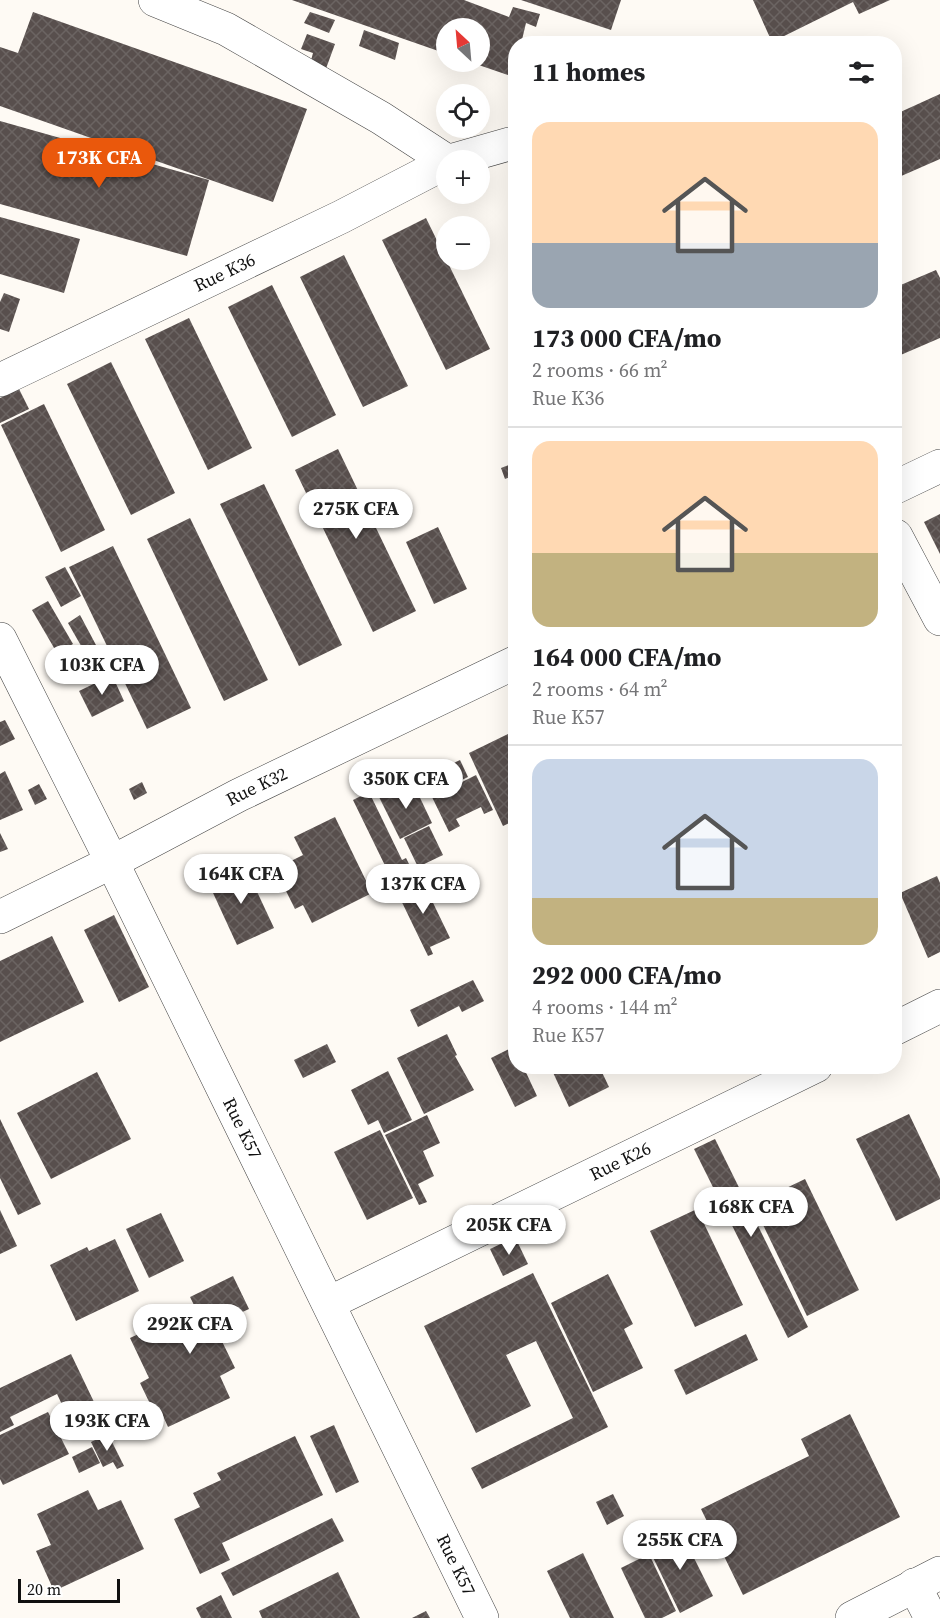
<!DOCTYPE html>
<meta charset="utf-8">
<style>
:root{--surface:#fff;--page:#f6f6f6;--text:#202124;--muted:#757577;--line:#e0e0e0;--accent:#ea580c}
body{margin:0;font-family:"Source Serif 4",serif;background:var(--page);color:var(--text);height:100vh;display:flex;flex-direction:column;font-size:22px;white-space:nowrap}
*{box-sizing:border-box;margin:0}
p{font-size:20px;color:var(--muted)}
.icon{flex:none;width:33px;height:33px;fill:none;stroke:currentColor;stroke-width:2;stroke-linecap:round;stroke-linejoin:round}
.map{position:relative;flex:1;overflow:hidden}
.sheet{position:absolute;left:508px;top:36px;width:394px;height:1038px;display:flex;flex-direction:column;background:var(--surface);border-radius:24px;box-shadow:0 6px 24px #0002}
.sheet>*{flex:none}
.needle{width:39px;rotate:334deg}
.tools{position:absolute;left:436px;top:18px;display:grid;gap:12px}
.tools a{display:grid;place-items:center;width:54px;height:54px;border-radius:50%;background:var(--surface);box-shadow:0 6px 24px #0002;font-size:30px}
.scale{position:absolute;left:18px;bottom:15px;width:102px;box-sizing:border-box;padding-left:6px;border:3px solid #101010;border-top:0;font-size:16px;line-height:21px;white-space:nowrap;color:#101010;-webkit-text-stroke:4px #fff;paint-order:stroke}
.price{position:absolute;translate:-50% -51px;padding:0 14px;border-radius:21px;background:#fff;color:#222;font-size:20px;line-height:39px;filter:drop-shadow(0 2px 3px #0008)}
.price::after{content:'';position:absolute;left:50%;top:36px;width:18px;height:14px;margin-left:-9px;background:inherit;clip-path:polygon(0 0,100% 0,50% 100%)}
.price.on{background:var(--accent);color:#fff}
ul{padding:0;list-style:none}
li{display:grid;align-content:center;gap:12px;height:318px;padding:0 24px}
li+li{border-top:2px solid var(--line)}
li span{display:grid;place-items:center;height:186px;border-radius:18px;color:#555}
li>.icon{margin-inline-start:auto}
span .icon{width:108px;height:108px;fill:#fffc;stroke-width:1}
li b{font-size:26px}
h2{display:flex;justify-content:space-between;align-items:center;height:72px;padding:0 24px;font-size:26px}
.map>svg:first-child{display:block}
</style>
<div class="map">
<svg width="940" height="1618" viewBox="0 0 940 1618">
<defs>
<pattern id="building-cross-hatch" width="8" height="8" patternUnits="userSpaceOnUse" patternTransform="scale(1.5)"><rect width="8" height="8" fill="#584f4d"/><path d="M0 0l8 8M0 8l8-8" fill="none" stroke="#6b6462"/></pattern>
</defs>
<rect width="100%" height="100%" fill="#fefaf4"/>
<g fill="url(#building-cross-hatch)">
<path d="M292,0h172l45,17 4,-10 27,7 -4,13 -10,-4 -5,21h-5v15l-5,17 -41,-14h10v-34h-33v26z"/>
<path d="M521,0h100l-10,30z"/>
<path d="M753,0h137l-31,14 -6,-12 -81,40z"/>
<path d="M33,12l274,97 -34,93 -273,-96v-59l18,6z"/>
<path d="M310,12l25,8 -6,13 -25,-10z"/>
<path d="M364,30l35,13 -4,17 -36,-14z"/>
<path d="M307,34l28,10 -11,30 -15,-6 4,-15 -12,-4z"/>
<path d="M940,94v65l-41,18 -3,-7v-56z"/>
<path d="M0,121l209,59 -22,76 -187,-52z"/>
<path d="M0,217l80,22 -16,54 -64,-19z"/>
<path d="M426,218l64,131 -44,21 -64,-130z"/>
<path d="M344,255l64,131 -45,21 -63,-130z"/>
<path d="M936,270l4,8v60l-44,19v-70z"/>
<path d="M272,285l64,130 -44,22 -64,-130z"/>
<path d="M4,293l16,6 -11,33 -9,-3v-27z"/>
<path d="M189,318l63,130 -44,22 -63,-131z"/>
<path d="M111,362l64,131 -44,22 -64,-131z"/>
<path d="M19,389l10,20 -29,14v-25z"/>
<path d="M44,404l61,126 -44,22 -60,-127z"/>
<path d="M338,449l78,162 -43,21 -78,-162z"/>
<path d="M516,462v20l-2,1 -4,-6 -5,2 -4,-11z"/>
<path d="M264,484l78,161 -43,21 -79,-162z"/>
<path d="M940,514v40l-16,-32z"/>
<path d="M190,518l78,162 -44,21 -77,-162z"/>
<path d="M438,527l29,62 -33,15 -28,-62z"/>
<path d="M113,546l78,162 -44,21 -78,-162z"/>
<path d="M65,567l16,29 -20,11 -16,-30z"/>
<path d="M48,601l25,43 -16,9 -25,-43z"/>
<path d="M80,615l16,30 -12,6 -16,-28z"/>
<path d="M112,675l12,26 -32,16 -13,-26z"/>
<path d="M5,720l10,19 -15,7v-24z"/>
<path d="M508,734l8,17v69l-13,6 -34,-73z"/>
<path d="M460,760l8,17 -19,9 -8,-17z"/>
<path d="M5,771l18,39 -23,10v-46z"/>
<path d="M476,775l17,35 -9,4 -3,-7 -25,12 4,7 -11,6 -17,-35z"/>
<path d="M412,781l20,42 -32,16 -21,-42z"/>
<path d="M142,782l5,11 -13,7 -5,-11z"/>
<path d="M39,784l8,15 -12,6 -7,-15z"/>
<path d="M369,792l33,68 4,-2 10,20 -20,10 -43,-88z"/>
<path d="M335,817l37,76 -60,30 -9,-18 -8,4 -20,-40 28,-14 -9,-18z"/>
<path d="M429,826l14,29 -25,12 -14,-29z"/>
<path d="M0,833l8,16 -8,3z"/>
<path d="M245,866l29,62 -37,17 -29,-63z"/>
<path d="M937,876l3,7v69l-12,6 -28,-65z"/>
<path d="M421,878l29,60 -20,9 3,7 -5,2 -32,-66z"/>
<path d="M114,915l35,72 -30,15 -35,-72z"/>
<path d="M52,936l32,66 -84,40v-81z"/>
<path d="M473,980l11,21 -22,11 -3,-6 -41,21 -8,-17z"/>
<path d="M447,1034l10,21 -2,1 19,34 -50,24 -27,-56z"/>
<path d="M327,1044l9,18 -33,16 -9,-18z"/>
<path d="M513,1047l3,6v13h7l14,30 -22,11 -24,-49z"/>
<path d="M550,1066h49l10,21 -40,20z"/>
<path d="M388,1071l24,49 -28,13 -6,-13 -10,5 -17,-35z"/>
<path d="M97,1072l34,67 -80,40 -34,-66z"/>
<path d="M909,1114l31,65v20l-44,22 -40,-82z"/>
<path d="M427,1115l13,28 -17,8 11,25 -16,8 9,18 -8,3 -34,-70z"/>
<path d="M0,1119l41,85 -23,11 -18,-37z"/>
<path d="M380,1130l33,68 -46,22 -33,-68z"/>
<path d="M715,1139l93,188 -20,11 -94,-189z"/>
<path d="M805,1179l54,111 -52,26 -54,-112z"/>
<path d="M697,1209l46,96 -48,22 -45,-96z"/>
<path d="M0,1210l17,36 -17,8z"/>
<path d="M161,1213l23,48 -35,17 -23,-49z"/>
<path d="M515,1237l13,27 -25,12 -13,-27z"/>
<path d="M115,1239l24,52 -63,30 -26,-56 37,-18 2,4z"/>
<path d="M533,1273l75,154 -126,62 -11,-21 102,-50 -37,-77 -30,14 25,51 -55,27 -52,-107z"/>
<path d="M608,1274l25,50 -9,5 19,39 -50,24 -42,-89z"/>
<path d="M233,1276l16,33 -35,16 21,43 -15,8 10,22 -62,29 -9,-20 -6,3 -13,-27 9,-5 -19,-40 65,-31 -5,-10z"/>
<path d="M746,1334l12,26 -72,35 -12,-25z"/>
<path d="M71,1354l34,71 -27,13 -21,-44 -47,23 4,8 -14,7v-44z"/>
<path d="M48,1412l21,42 -66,31 -3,-6v-44z"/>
<path d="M850,1414l50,103 -157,78 -42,-86 108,-53 -8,-17z"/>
<path d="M334,1425l25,57 -23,11 -26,-57z"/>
<path d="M108,1434l16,32 -7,3 -4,-7 -10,5 -12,-25z"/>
<path d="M295,1436l28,59 -101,48 8,17 -30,14 -26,-55 26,-12 -7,-14 28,-13 -4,-7z"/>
<path d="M92,1447l8,16 -21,10 -7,-16z"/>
<path d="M88,1490l10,20 23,-10 23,49 -90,42 -18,-40 15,-6 -14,-31z"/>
<path d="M613,1494l11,22 -17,9 -11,-23z"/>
<path d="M332,1518l12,23 -111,55 -12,-23z"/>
<path d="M679,1528l34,68 -33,17 -33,-68z"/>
<path d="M583,1553l31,65h-44l-23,-47z"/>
<path d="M649,1554l27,57 -14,7h-17l-24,-50z"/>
<path d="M338,1572l22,46h-98l-3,-7z"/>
<path d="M221,1595l11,23h-31l-5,-10z"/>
<path d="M426,1611l4,7h-18z"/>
</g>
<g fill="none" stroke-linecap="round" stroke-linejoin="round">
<defs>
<g id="minor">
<path d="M155,0l71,29 155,89 66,43"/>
<path d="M453,160l56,-16 7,-1"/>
<path id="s1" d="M0,380l341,-163 106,-55"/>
<path d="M896,487l44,-21"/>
<path d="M896,536l44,83"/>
<path id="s2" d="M0,639l112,223 370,756"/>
<path id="s3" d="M0,917l112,-55 127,-67 277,-133"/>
<path d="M896,1028l44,-22"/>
<path id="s4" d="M329,1303l487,-237"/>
<path d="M914,1585l17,33"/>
<path d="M852,1618l88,-45"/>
</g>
</defs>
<use href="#minor" stroke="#434343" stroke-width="34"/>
<use href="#minor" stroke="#fff" stroke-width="33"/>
</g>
<g text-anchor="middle" stroke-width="6" stroke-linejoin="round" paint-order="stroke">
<g font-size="18" fill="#101010" stroke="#fff">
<text dy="6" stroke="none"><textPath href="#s1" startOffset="249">Rue K36</textPath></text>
<text dy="6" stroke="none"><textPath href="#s3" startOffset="288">Rue K32</textPath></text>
<text dy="6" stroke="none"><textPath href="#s2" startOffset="546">Rue K57</textPath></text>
<text dy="6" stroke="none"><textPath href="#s4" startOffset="324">Rue K26</textPath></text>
<text dy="6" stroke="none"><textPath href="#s2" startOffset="1032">Rue K57</textPath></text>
</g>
</g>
</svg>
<div class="tools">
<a><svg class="needle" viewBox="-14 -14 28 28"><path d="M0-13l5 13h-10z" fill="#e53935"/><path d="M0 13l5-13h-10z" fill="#757577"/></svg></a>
<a><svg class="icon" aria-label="locate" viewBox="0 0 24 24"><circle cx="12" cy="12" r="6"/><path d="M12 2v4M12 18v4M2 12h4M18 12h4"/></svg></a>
<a>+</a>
<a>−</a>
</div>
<div class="scale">20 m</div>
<b class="price on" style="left:99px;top:189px">173K CFA</b>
<b class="price" style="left:356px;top:540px">275K CFA</b>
<b class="price" style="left:102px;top:696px">103K CFA</b>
<b class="price" style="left:406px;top:810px">350K CFA</b>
<b class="price" style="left:241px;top:905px">164K CFA</b>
<b class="price" style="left:423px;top:915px">137K CFA</b>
<b class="price" style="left:751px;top:1238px">168K CFA</b>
<b class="price" style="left:509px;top:1256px">205K CFA</b>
<b class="price" style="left:190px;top:1355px">292K CFA</b>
<b class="price" style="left:107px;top:1452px">193K CFA</b>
<b class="price" style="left:680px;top:1571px">255K CFA</b>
<section class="sheet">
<h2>11 homes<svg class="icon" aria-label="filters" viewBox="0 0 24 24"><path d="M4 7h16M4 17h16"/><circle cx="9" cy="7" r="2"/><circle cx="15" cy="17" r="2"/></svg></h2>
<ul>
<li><span style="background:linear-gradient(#ffd9b3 65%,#9aa5b1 0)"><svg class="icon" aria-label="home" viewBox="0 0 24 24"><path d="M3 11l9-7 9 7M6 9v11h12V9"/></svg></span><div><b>173 000 CFA/mo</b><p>2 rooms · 66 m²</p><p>Rue K36</p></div></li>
<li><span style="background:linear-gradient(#ffd9b3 60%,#c2b280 0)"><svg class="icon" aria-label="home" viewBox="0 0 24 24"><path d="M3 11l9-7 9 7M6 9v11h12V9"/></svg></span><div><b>164 000 CFA/mo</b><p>2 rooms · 64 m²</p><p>Rue K57</p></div></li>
<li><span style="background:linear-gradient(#c9d6e8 75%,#c2b280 0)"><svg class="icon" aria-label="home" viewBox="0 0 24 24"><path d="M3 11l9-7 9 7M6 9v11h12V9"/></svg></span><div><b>292 000 CFA/mo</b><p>4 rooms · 144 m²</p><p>Rue K57</p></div></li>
</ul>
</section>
</div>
